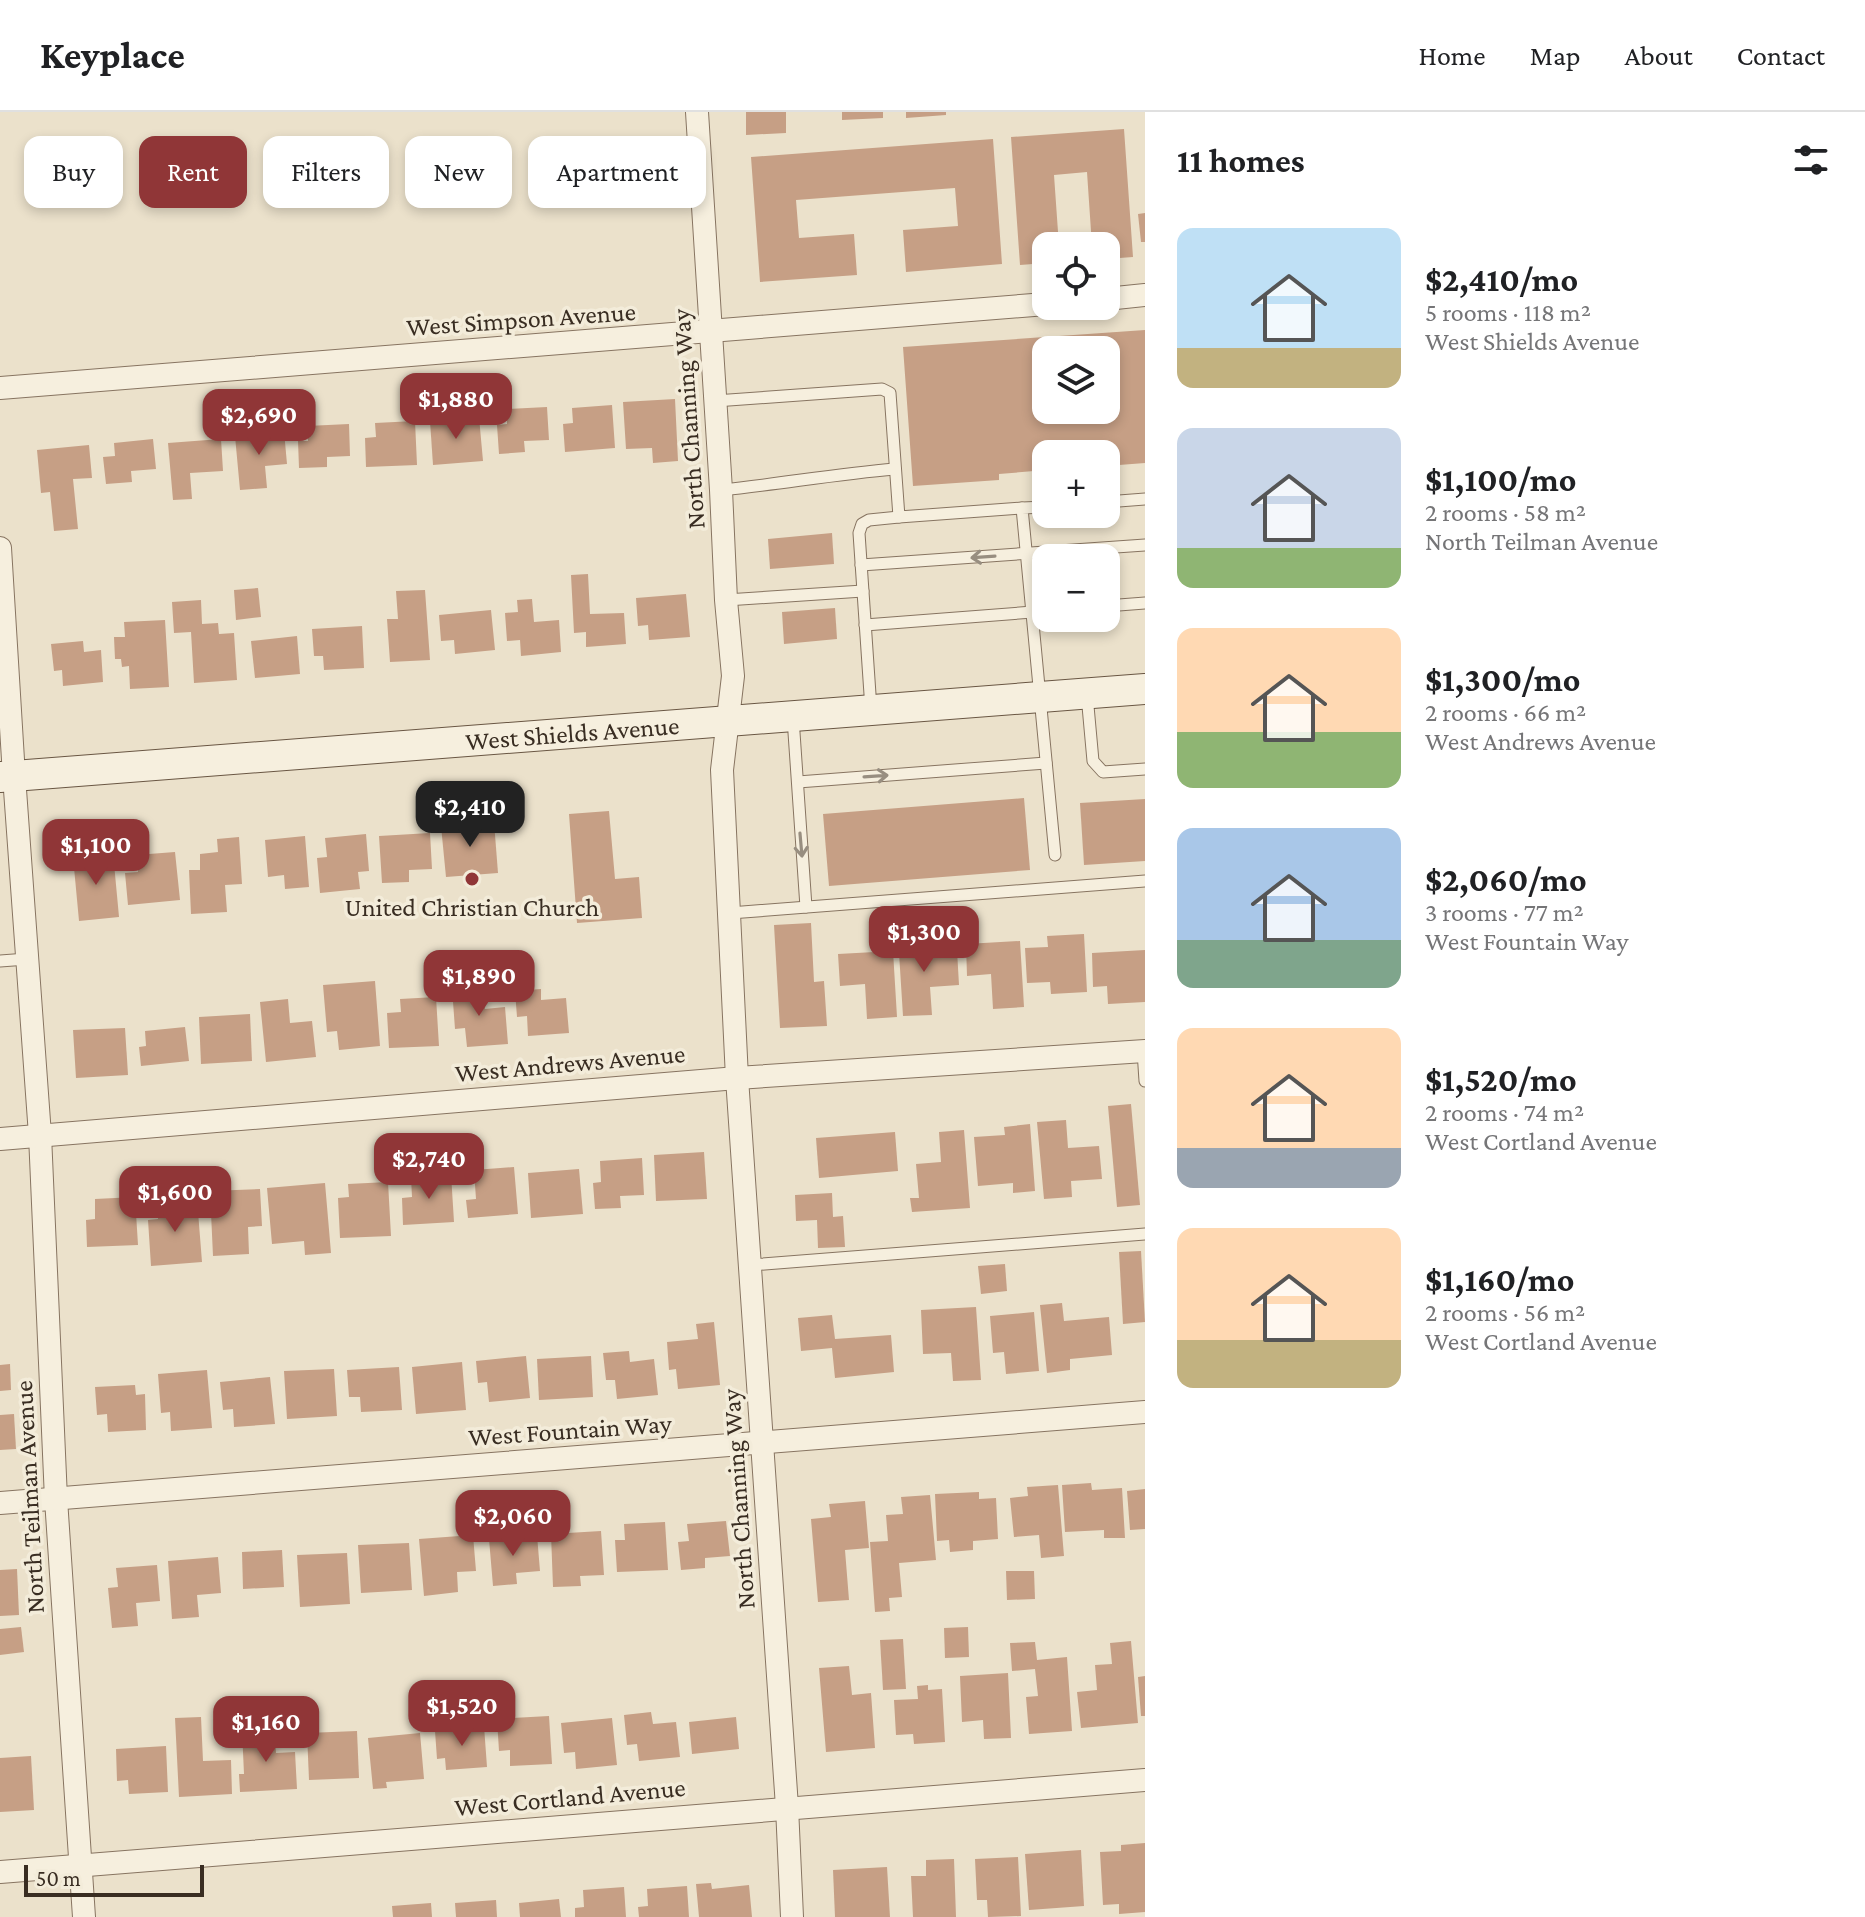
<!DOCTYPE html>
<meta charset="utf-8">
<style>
:root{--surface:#fff;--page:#f6f6f6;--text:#202124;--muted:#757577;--line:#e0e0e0;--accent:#903637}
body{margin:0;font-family:"Crimson Pro",serif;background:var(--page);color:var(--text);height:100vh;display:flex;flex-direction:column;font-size:30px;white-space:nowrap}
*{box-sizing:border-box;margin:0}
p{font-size:26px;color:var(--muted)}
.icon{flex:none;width:44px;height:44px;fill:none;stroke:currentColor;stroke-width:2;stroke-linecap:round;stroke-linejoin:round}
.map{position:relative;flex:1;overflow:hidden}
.sheet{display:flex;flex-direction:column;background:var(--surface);width:720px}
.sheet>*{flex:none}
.hud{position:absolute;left:24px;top:24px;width:760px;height:72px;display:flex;gap:16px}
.fabs{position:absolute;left:1032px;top:120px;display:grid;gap:16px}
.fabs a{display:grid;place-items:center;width:88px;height:88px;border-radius:16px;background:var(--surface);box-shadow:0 4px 12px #0003;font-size:40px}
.scale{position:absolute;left:24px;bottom:20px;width:180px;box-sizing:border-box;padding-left:8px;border:4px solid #392d22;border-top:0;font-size:22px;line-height:28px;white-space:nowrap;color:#392d22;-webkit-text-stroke:6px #f3ecda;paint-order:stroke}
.price{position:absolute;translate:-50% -68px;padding:0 18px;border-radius:16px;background:var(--accent);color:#fff;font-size:26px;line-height:52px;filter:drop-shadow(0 2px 4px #0008)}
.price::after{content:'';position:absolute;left:50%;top:48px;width:24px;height:18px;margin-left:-12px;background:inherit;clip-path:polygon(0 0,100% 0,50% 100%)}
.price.active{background:#222;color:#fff}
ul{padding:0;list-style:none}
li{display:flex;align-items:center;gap:24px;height:200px;padding:0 32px}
li span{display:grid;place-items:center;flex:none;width:224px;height:160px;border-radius:16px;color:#555}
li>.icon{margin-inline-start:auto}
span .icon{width:96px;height:96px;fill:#fffc;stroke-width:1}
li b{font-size:34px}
h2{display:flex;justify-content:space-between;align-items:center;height:96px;padding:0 32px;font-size:34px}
.chip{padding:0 28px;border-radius:16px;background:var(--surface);box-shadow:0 4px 12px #0003;font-size:28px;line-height:72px}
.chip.active{background:var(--accent);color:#fff}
header{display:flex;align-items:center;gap:48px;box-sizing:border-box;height:112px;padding:0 40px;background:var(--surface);border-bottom:2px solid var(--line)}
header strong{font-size:38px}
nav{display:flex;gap:44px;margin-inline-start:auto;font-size:28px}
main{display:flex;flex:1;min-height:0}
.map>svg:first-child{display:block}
</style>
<header>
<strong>Keyplace</strong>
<nav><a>Home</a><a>Map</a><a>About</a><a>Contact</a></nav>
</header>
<main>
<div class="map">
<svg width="1145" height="1805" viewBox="0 0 1145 1805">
<rect width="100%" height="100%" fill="#ebe1cb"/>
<g fill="#c69f85" fill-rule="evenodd">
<path d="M746,0h40v21l-40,2z"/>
<path d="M842,0h41v6l-41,2z"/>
<path d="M906,0h40v3l-40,3z"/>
<path d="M1124,17l9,128 -27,2v-13h-14l-5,-74 -33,3 5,71h-13v17l-26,2 -9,-128z"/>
<path d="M993,27l9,125 -96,8 -3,-42 55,-4 -3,-38 -159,12 3,38 55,-4 3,41 -97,7 -9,-125z"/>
<path d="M1145,101v29h-4l-3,-28z"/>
<path d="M1145,218v133l-39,3v-12h-60v16l-47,4v6l-86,6 -10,-139zM1046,238h60v60h-60z"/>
<path d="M675,287l3,62 -25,2 -1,-15 -26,1 -3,-47z"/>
<path d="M612,293l3,43 -50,4 -2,-28 10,-1 -1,-15z"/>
<path d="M547,295l2,33 -25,1 1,11 -26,2 -2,-29 10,-1v-15z"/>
<path d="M479,305l4,44 -50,4 -3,-44z"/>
<path d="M415,309l2,44 -51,2 -1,-29 11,-1 -1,-14z"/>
<path d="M349,312l1,32 -23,1v10l-28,1 -1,-27h10l-1,-15z"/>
<path d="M284,319l3,33 -22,2 2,22 -27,2 -5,-54z"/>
<path d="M153,327l3,30 -25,2 1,11 -26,2 -3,-27 12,-1 -1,-13z"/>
<path d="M221,327l2,32 -33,2 2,26 -19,1 -5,-57z"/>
<path d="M89,333l3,33 -19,1 5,50 -24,2 -4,-39 -9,1 -4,-43z"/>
<path d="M832,421l2,31 -64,5 -2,-30z"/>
<path d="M588,462l2,40 34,-1 2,31 -40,3v-15l-12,1 -3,-58z"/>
<path d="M258,476l3,29 -25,3 -2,-30z"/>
<path d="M425,478l5,70 -40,2 -3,-43h11l-2,-28z"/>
<path d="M686,482l4,43 -41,3 -1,-15 -10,1 -2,-28z"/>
<path d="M532,487l2,23 25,-2 2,32 -40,4 -1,-16 -13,1 -2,-28 13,-1 -1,-12z"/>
<path d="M201,488l1,24 16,-1 1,11 15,-1 3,47 -43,3 -3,-51 -17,1 -2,-31z"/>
<path d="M835,496l2,31 -53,5 -2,-32z"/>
<path d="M491,498l4,40 -40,4 -1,-14 -13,1 -2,-26z"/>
<path d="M165,508l4,67 -39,2 -1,-23 -7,1 -1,-8h-6l-1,-22h11l-1,-15z"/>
<path d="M362,514l2,42 -40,2 -1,-14h-9l-2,-27z"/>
<path d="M297,524l3,38 -45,4 -4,-37z"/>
<path d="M83,529l1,11 17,-2 2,32 -40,4 -1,-16 -8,1 -3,-27z"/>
<path d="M1024,686l6,72 -201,16 -6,-72z"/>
<path d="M1145,687v62l-61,4 -4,-62z"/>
<path d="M609,699l6,68 24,-2 3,41 -65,5 -8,-109z"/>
<path d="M494,710l4,51 -52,4 -5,-51z"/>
<path d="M430,721l2,36 -23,1v12l-27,1 -3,-47z"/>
<path d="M366,722l3,37 -11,1 2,17 -40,4 -3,-35 10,-1 -2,-19z"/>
<path d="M305,724l4,51 -24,2 -1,-14 -16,2 -3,-37z"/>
<path d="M239,725l3,47 -17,1 2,27 -36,2 -2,-44h11v-16l18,-2 -1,-13z"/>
<path d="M175,740l5,48 -52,5 -3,-32 13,-1 -2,-17z"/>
<path d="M113,741l6,64 -40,4 -6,-64z"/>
<path d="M811,811l3,59 10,-1 3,45 -47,2 -6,-103z"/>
<path d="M1084,822l3,58 -36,2 -1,-12 -23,1 -2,-35 23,-1 -1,-11z"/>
<path d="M925,823l1,17 31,-2 2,35 -29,2 2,28 -29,1 -5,-79z"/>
<path d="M1020,829l4,66 -31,2 -2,-35 -24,2 -1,-32z"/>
<path d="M1145,838v52l-37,2 -1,-18 -14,1 -1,-34z"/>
<path d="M893,839l4,66 -30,2 -2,-35 -25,2 -2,-32z"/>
<path d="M375,869l5,65 -41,4 -2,-19 -10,1 -4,-47z"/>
<path d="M483,873l2,24 20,-2 3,37 -41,3 -2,-19 -10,1 -3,-41z"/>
<path d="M541,877v11l25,-2 3,35 -41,3 -1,-20 -10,1 -2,-26z"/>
<path d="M436,885l3,49 -50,2 -2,-35 14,-1 -1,-13z"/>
<path d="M288,887l2,24 22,-2 4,36 -50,5 -6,-60z"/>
<path d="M250,902l2,47 -51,3 -2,-47z"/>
<path d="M185,915l4,34 -48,5 -2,-19 7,-1 -1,-15z"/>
<path d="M125,916l3,47 -52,3 -3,-48z"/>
<path d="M1131,992l9,101 -23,2 -9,-101z"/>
<path d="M1066,1008l2,28 31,-2 3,33 -31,2 1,16 -28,2 -7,-77z"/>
<path d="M1030,1012l5,67 -22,2v-10l-35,3 -4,-49 31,-2 -1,-8z"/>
<path d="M964,1018l6,78 -58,4 -2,-14h9l-3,-34 25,-2 -2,-30z"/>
<path d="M895,1020l3,39 -79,7 -3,-40z"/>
<path d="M704,1040l3,47 -51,2 -2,-46z"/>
<path d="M642,1046l2,37 -24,1 1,12 -26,1 -2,-26 8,-1 -1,-21z"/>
<path d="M514,1055l4,47 -50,4 -2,-18 10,-1 -2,-29z"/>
<path d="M579,1057l4,45 -52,4 -3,-45z"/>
<path d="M451,1062l3,48 -51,3 -1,-27 10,-1 -1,-20z"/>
<path d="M388,1070l3,54 -51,2 -2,-40 11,-1 -1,-13z"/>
<path d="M325,1071l6,70 -26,2 -1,-14 -32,3 -5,-56z"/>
<path d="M260,1077l2,37 -14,1 1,27 -36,2 -3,-65z"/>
<path d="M832,1081l1,24 10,-1 2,31 -27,1 -1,-28 -21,1 -1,-26z"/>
<path d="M135,1085l3,48 -51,2 -1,-27 9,-1v-20z"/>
<path d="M197,1087l5,63 -51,4 -3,-46 10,-1 -1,-17z"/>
<path d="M1141,1139l4,71 -22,2 -4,-72z"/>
<path d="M1005,1152l2,27 -26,3 -3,-28z"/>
<path d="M1062,1191l2,18 45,-4 3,38 -42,4v11l-23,3 -7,-68z"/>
<path d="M976,1195l5,73 -28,1 -2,-28 -28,1 -2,-44z"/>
<path d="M1034,1200l5,59 -33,3 -2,-22 -11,1 -3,-37z"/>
<path d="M832,1203l3,24 56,-4 3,37 -59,6 -3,-30 -31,3 -3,-33z"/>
<path d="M714,1210l6,63 -42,4 -2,-20 -7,1 -2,-28 31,-3 -2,-15z"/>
<path d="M629,1239l1,11 24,-3 4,36 -41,4 -2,-19h-9l-3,-27z"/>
<path d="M526,1244l4,42 -41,4 -2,-20 -9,1 -2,-22z"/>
<path d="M591,1244l2,41 -54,3 -2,-41z"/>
<path d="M462,1250l4,48 -50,4 -4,-47z"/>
<path d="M10,1252l1,26 -11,1v-26z"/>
<path d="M399,1255l3,43 -41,2 -1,-15h-11l-2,-27z"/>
<path d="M334,1257l3,47 -50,3 -3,-48z"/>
<path d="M207,1258l5,58 -41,3 -1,-19 -9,1 -3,-39z"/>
<path d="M270,1265l5,47 -41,3 -1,-18 -10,1 -3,-28z"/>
<path d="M135,1273l1,10 9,-1 1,36 -38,2 -1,-18 -10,1 -2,-28z"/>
<path d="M14,1302l2,35 -16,1v-35z"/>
<path d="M1091,1371l1,7 30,-2 3,50h-21v-8l-39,2 -3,-47z"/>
<path d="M1058,1373l6,71 -23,2 -2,-23 -25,2 -4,-39 18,-2 -1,-9z"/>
<path d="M1145,1377v40l-15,1 -3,-39z"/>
<path d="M979,1380v7l17,-1 2,41 -25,2v9l-23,2 -1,-12 -12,1 -2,-47z"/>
<path d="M930,1383l6,65 -37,3 3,34 -13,1 1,13 -15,1 -5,-70 18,-1 -2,-26 17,-1 -2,-17z"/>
<path d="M865,1389l4,47 -24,2 4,50 -31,2 -7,-83 20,-2 -2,-13z"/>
<path d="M726,1409l4,35 -25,2v10l-24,2 -3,-28 11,-1 -2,-17z"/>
<path d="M665,1410l3,48 -51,2 -2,-32h10l-1,-16z"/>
<path d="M601,1419l3,44 -24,1 1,10 -28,1 -2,-53z"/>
<path d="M473,1423l3,36 -19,1 1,20 -34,4 -5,-57z"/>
<path d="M537,1423l3,36 -24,2 1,11 -24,2 -4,-47z"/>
<path d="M409,1431l3,47 -51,3 -3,-48z"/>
<path d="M282,1438l2,37 -41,2 -1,-37z"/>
<path d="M347,1441l3,51 -50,3 -3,-52z"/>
<path d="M218,1445l3,36 -24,2 2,22 -27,2 -4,-58z"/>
<path d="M157,1453l3,36 -24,2 2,23 -26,2 -4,-40 10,-1 -2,-19z"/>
<path d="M17,1457l2,46 -19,1v-46z"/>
<path d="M1006,1459h28l1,28 -28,1z"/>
<path d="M21,1515l3,25 -24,3v-26z"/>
<path d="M968,1515l1,30 -24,1 -1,-30z"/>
<path d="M903,1527l3,50 -23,1 -3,-50z"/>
<path d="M1131,1529l7,82 -57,5 -4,-36 20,-2 -2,-25 17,-1 -2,-21z"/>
<path d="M1035,1530l2,18 30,-3 5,74 -43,3 -3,-37 12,-1 -3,-27 -23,2 -2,-28z"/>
<path d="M849,1554l3,29 19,-2 4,55 -49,4 -7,-84z"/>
<path d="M1008,1561l3,65 -27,1 -1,-19 -21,2 -2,-46z"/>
<path d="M1145,1564v40h-4l-3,-39z"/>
<path d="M928,1573v5l14,-1 3,53 -31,2 -1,-10 -17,1 -2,-35 24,-1 -1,-13z"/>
<path d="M651,1600l2,12 23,-2 4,35 -41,4 -2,-17 -10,1 -3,-30z"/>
<path d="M549,1604l3,48 -42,2v-16l-11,1 -2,-32z"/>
<path d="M201,1605l2,44 28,-1 1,34 -53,3 -4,-79z"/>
<path d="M736,1605l3,32 -47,5 -3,-32z"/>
<path d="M612,1606l5,47 -41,4 -1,-17 -11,1 -3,-30z"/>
<path d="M484,1614l3,41 -41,3 -1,-12 -8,1 -2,-28z"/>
<path d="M274,1617l2,24 19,-1 2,37 -57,3 -1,-18h5l-2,-44z"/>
<path d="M357,1619l2,47 -50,2 -2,-47z"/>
<path d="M420,1621l4,46 -38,3 1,6 -14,1 -5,-51z"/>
<path d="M166,1634l2,46 -39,2 -1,-14 -11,1 -1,-32z"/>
<path d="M31,1644l3,54 -34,2v-54z"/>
<path d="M1145,1731v69l-26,2v-10l-16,1 -3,-53 21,-1v-6z"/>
<path d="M1081,1738l3,56 -55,4 -4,-56z"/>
<path d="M1018,1745l3,59 -33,1 -1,-17h-10l-2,-41z"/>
<path d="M954,1747l2,58h-43l-2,-41h15v-16z"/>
<path d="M887,1755l3,50h-55l-2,-47z"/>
<path d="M711,1771l1,6 37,-4 3,32h-53l-3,-33z"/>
<path d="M687,1774l2,31h-50l-1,-10 10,-1 -1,-17z"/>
<path d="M624,1775l2,30h-51v-9l9,-1 -1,-17z"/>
<path d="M559,1787l2,18h-41l-1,-14z"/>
<path d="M496,1788l1,17h-41l-1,-14z"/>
<path d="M431,1791l1,14h-39l-1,-11z"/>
</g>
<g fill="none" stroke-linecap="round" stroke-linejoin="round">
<defs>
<g id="service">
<path d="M715,289l167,-12 8,4 9,124 123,-9"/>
<path d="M721,378c59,-6 115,-16 174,-21"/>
<path d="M1106,390l39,-3"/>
<path d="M1046,395l-24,1 33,347"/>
<path d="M861,453l284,-20"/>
<path d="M726,488l137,-9"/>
<path d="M1106,494l39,-3"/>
<path d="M865,513l181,-14"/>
<path d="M1087,583l6,66 10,11 42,-3"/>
<path d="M871,597l-12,-176 3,-9 7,-4 30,-3"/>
<path d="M793,606l13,189"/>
<path d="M798,670l248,-19"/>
<path d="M730,801l415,-32"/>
<path d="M0,849l27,-2"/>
<path d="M1143,939l2,30"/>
<path d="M751,1153l394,-31"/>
</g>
<g id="minor">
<path d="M697,0l24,378 5,110 7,76 -11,94 15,308 50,729 5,110"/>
<path d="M1106,187l39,-4"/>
<path d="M0,276l1046,-84"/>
<path d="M0,436l14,228 26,359 16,364 28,418"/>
<path d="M0,1027l737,-61 408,-27"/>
<path d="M0,1391l1145,-91"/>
<path d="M0,1760l1145,-92"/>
</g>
<g id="secondary">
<path id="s1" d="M0,665l1145,-88"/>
</g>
</defs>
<use href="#service" stroke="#877461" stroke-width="13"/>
<use href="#minor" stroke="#877461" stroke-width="24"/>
<use href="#secondary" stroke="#695643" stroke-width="32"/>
<use href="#service" stroke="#f6efde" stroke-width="11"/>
<use href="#minor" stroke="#f6efde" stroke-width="22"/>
<use href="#secondary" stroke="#f6efde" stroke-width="30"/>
</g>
<defs><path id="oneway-shaft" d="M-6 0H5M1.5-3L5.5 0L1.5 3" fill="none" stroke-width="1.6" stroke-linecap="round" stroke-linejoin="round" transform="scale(2)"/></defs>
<g stroke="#988e80">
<use href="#oneway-shaft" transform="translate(983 445) rotate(176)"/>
<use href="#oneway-shaft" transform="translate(876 664) rotate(-4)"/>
<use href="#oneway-shaft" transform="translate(801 733) rotate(85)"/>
</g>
<circle fill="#903637" stroke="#f3ecda" stroke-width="3" cx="472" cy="767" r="8"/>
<g text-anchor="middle" stroke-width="7" stroke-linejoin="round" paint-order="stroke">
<g font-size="26" fill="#392d22" stroke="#f3ecda">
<text transform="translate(521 207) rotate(-4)" y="9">West Simpson Avenue</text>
<text transform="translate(688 307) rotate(-94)" y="9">North Channing Way</text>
<text dy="9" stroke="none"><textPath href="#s1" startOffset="574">West Shields Avenue</textPath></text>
<text transform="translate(570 951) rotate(-5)" y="9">West Andrews Avenue</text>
<text transform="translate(570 1318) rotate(-4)" y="9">West Fountain Way</text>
<text transform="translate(29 1385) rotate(-93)" y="9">North Teilman Avenue</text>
<text transform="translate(738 1387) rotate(-94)" y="9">North Channing Way</text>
<text transform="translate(570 1685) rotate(-5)" y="9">West Cortland Avenue</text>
</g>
<g font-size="26" fill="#392d22" stroke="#f3ecda">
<text x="472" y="804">United Christian Church</text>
</g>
</g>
</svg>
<div class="fabs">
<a><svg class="icon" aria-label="locate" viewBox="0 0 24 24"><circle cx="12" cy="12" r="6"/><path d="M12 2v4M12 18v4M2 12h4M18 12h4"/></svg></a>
<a><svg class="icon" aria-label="layers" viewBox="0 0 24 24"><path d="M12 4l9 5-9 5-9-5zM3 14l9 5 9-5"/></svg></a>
<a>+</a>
<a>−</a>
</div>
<div class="scale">50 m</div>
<b class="price" style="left:456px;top:329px">$1,880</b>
<b class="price" style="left:259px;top:345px">$2,690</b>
<b class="price active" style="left:470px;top:737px">$2,410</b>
<b class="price" style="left:96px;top:775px">$1,100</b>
<b class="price" style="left:924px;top:862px">$1,300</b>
<b class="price" style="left:479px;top:906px">$1,890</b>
<b class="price" style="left:429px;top:1089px">$2,740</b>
<b class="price" style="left:175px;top:1122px">$1,600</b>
<b class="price" style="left:513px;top:1446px">$2,060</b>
<b class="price" style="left:462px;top:1636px">$1,520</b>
<b class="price" style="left:266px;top:1652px">$1,160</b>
<div class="hud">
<a class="chip">Buy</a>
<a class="chip active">Rent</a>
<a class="chip">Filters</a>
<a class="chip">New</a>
<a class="chip">Apartment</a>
</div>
</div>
<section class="sheet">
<h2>11 homes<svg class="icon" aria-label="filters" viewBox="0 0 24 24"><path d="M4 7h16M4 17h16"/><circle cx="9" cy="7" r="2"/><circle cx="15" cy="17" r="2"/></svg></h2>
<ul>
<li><span style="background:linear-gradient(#bfe0f5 75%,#c2b280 0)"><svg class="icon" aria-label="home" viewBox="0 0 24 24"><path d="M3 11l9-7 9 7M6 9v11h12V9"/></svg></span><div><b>$2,410/mo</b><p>5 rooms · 118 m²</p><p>West Shields Avenue</p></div></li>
<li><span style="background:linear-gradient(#c9d6e8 75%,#8fb573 0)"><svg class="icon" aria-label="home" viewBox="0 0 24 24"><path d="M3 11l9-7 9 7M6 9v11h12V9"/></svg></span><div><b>$1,100/mo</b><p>2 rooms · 58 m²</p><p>North Teilman Avenue</p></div></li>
<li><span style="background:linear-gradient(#ffd9b3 65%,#8fb573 0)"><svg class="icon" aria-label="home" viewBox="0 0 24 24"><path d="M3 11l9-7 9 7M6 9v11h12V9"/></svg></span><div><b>$1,300/mo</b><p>2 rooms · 66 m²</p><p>West Andrews Avenue</p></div></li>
<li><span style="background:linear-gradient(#a9c7e8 70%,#7fa58c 0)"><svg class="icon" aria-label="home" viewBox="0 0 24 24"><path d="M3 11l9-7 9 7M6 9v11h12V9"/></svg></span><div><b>$2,060/mo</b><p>3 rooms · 77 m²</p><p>West Fountain Way</p></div></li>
<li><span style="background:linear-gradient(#ffd9b3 75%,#9aa5b1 0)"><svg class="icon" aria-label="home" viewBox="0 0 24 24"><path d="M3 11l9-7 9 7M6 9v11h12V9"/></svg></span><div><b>$1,520/mo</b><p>2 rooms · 74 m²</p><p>West Cortland Avenue</p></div></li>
<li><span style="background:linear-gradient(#ffd9b3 70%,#c2b280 0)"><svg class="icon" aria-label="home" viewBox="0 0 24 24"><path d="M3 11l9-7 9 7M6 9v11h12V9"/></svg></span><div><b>$1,160/mo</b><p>2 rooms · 56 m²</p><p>West Cortland Avenue</p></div></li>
</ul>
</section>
</main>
